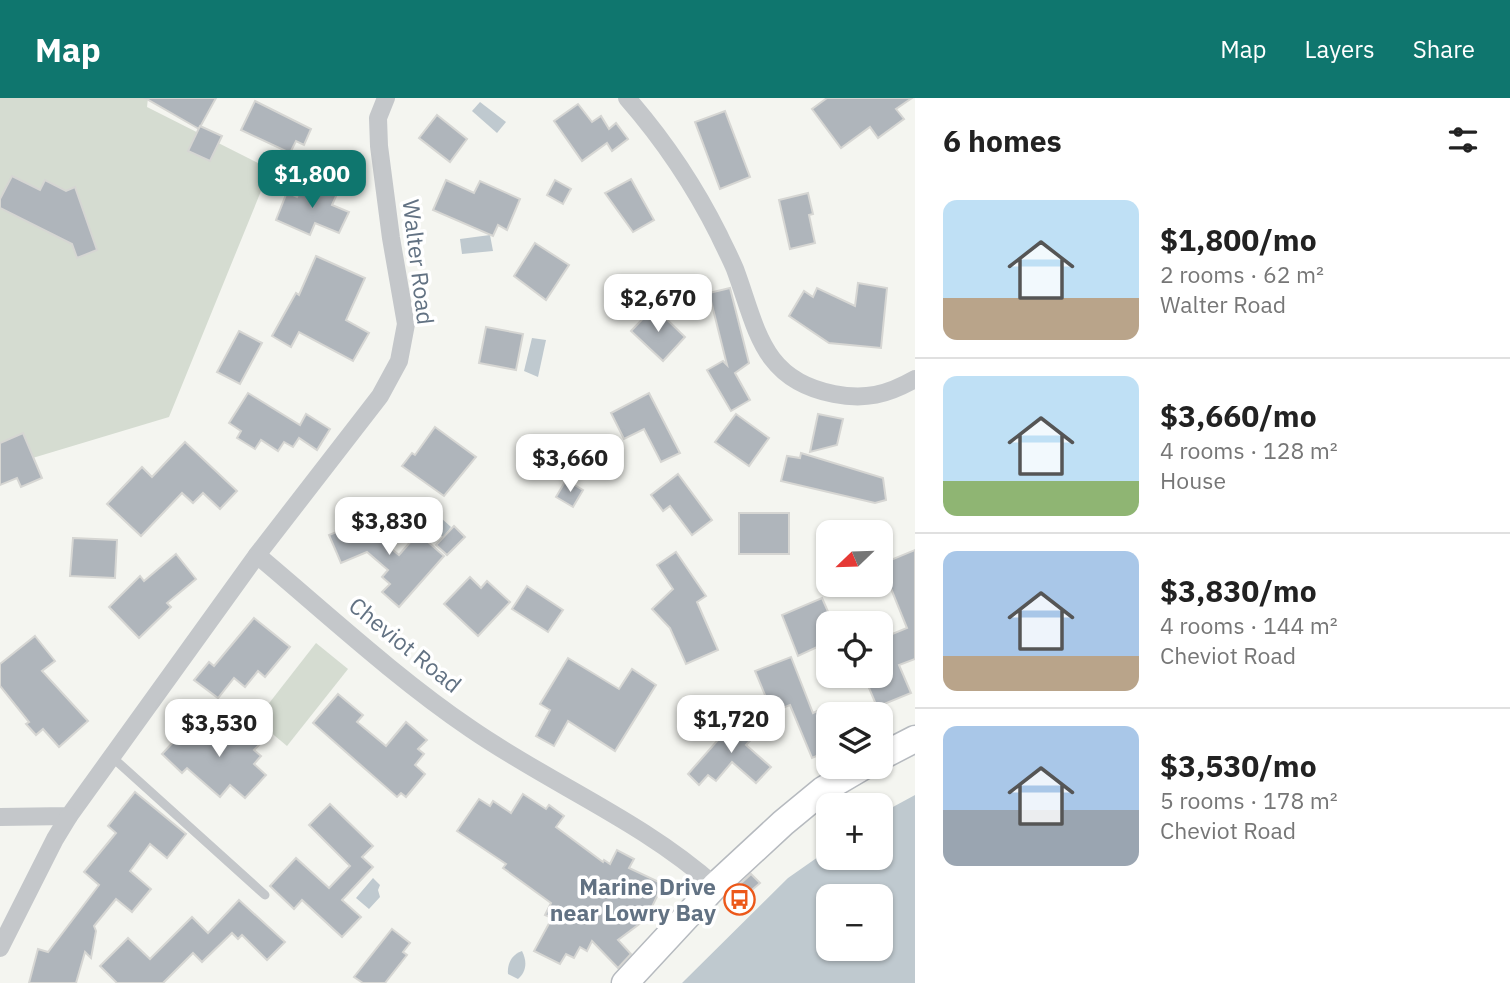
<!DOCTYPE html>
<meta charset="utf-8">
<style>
:root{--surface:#fff;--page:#f2f2f2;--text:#222;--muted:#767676;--line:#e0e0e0;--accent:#0f766e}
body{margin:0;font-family:"IBM Plex Sans",sans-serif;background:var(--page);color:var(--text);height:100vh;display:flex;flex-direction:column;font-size:26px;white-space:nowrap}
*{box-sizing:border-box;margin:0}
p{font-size:23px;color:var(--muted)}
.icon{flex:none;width:38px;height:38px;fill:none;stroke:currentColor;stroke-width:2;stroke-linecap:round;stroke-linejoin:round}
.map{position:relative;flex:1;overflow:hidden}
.panel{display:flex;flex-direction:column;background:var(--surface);width:595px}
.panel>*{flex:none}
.needle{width:46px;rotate:247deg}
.buttons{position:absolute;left:816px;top:422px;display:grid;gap:14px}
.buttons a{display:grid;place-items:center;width:77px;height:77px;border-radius:14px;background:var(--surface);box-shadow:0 2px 5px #0004;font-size:35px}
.price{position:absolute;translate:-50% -60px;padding:0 16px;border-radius:14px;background:#fff;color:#222;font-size:23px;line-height:46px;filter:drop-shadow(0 2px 4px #0008)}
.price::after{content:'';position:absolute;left:50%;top:42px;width:21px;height:16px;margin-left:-10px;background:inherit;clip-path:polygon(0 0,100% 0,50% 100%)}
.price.active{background:var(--accent);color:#fff}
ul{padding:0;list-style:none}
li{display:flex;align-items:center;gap:21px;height:175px;padding:0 28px}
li+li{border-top:2px solid var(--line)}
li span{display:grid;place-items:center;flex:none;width:196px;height:140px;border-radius:14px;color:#555}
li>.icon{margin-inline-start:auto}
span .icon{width:84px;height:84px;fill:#fffc;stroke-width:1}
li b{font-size:30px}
h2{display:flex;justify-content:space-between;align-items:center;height:84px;padding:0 28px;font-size:30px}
header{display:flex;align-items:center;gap:42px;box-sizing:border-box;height:98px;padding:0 35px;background:var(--accent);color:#fff}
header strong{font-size:33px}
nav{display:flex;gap:38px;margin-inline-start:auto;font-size:24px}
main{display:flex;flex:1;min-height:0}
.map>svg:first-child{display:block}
</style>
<header>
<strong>Map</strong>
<nav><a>Map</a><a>Layers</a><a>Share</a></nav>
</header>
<main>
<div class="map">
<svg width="915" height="885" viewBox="0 0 915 885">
<rect width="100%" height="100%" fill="#f4f5f0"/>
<g fill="#d5dcd1">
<path d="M0,0h148l-1,9 123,62 -101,248 -163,49 -6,-1z"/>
<path d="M316,545l32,26 -61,77 -31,-26z"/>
</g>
<g fill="#bfc9cf" fill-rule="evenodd">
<path d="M480,4l26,20 -9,11 -25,-22z"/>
<path d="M490,137l3,16 -31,3 -2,-15z"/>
<path d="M532,240l14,2 -8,37 -14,-6z"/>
<path d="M431,411l20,18 -8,10 -20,-20z"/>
<path d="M915,697v188h-233l106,-105 40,-28v8h52v-44zM880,798v52h-52v-52z"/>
<path d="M373,780l7,7 -2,5 2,7 -11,12 -13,-11z"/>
<path d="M522,853c5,10 5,20 -4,28l-10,-5c-1,-10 4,-20 14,-23z"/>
</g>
<g fill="#afb5bb" stroke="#d6d6d3" stroke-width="2">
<path d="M145,0h71l-17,31z"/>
<path d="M827,0h85l-16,11 8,10 -26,19 -8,-11 -29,21 -29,-39z"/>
<path d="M255,3l56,28 -7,16 -8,-4 -6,12 -49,-23z"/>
<path d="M578,6l14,18 9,-6 8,13 7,-6 12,16 -16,12 -5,-8 -25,18 -28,-40z"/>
<path d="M725,13l25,66 -30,12 -25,-67z"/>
<path d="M437,17l30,24 -17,23 -31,-24z"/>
<path d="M200,28l22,10 -12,25 -22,-10z"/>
<path d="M12,78l28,14 5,-10 21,11 9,-4 22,63 -20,8 -5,-14 -72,-36v-9z"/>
<path d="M631,81l23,41 -21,12 -28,-39z"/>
<path d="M305,82l32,14 -5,11 17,7 -10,21 -24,-10 -5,12 -34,-15 11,-28 10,5z"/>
<path d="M446,82l28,13 6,-12 40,18 -13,31 -9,-5 -5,11 -60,-26z"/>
<path d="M555,82l16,9 -8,15 -16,-9z"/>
<path d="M808,95l5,21 -4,1 6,28 -25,6 -11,-49z"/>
<path d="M535,145l34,22 -23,35 -32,-24z"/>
<path d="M316,158l49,22 -19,42 23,13 -16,28 -54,-29 -8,15 -19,-11 24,-43 3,2z"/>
<path d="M858,185l29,5 -6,60 -52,-5 -40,-27 15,-25 9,6 4,-9 38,18z"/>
<path d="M730,190l19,75 -14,10 15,27 -19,11 -24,-41 16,-9 4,4 -18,-72z"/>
<path d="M654,209l31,30 -22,24 -32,-30z"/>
<path d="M486,229l37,7 -7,36 -37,-7z"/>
<path d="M239,233l23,12 -22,41 -23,-12z"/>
<path d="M248,295l52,32 6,-11 24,15 -13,21 -18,-12 -6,9 -9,-5 -6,9 -17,-11 -6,9 -18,-11 4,-7 -12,-8z"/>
<path d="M649,295l31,60 -19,9 -17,-33 -20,10 -13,-26z"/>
<path d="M736,316l33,24 -20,28 -34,-24z"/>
<path d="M818,316l25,5 -6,26 -27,7z"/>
<path d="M435,329l41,30 -32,39 -42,-30 10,-13 3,2z"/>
<path d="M23,335l19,45 -21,9 -4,-9 -17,7v-42z"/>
<path d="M185,344l52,49 -17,18 -17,-16 -10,10 -11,-10 -41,43 -34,-32 35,-37 10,10z"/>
<path d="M801,355l82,25 3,22 -11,3 -94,-22 6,-25 13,2z"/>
<path d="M678,376l34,46 -20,15 -22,-29 -7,5 -12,-16z"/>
<path d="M566,382l17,10 -10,17 -17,-10z"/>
<rect x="739" y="415" width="50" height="41"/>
<path d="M373,419l10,25 16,13 19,-22 26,23 -45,51 -17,-15 8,-8 -8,-7 6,-7 -21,-18 -26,11 -12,-28z"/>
<path d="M454,428l11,11 -18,18 -11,-10z"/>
<path d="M73,440l44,2 -2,38 -45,-2z"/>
<path d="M915,452v109l-16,6 12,28 -34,14 -13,-31h16v-37l27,-11 -26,-64z"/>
<path d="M676,454l30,44 -9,6 21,48 -32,14 -16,-36 -18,-19 21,-20 -16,-24z"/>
<path d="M176,456l20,25 -29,24 4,4 -32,31 -30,-31 31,-31 4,5z"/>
<path d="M470,479l11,11 6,-7 23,21 -32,34 -34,-32z"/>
<path d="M527,488l36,24 -15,22 -36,-23z"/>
<path d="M822,500l11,25h-5v19l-30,14 -16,-41z"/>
<path d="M254,520l36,29 -25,30 -7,-6 -13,16 -11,-9 -16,20 -24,-18 15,-18 5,4z"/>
<path d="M35,538l20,25 -13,10 46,50 -29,26 -16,-18 -7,6 -10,-11 3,-2 -29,-36v-22z"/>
<path d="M791,559l22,56 4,-2 11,24v16l-16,7 -22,-53 -18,7 -17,-41z"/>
<path d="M568,560l51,31 13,-20 24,16 -41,66 -47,-30 -14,25 -18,-10 14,-26 -10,-6z"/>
<path d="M338,596l25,21 -6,7 29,24 20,-24 21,18 -9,9 6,5 -9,11 10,9 -19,23 -5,-4 -4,4 -84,-74z"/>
<path d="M739,618l18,17 -11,12 25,22 -15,16 -24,-21 -16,19 -8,-6 -9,10 -11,-11z"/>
<path d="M193,623l27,26 22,-25 21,19 -9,9 7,6 -7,8 12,11 -21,23 -15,-13 -10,12 -33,-29 -5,5 -20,-19z"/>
<path d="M135,694l51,42 -19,24 -17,-14 -20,27 21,18 -19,23 -16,-13 -22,27 2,5 -5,27 -6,-6 -9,31h-47l9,-34 10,3 51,-67 -15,-13 32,-39 -8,-7z"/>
<path d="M523,696l23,15 3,-4 15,11 -8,11 47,35 1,-2 6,4 7,-14 17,9 -5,9 34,16 -17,35 -28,21 13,14 -13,14 -26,-27 -5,10 -7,-4 -6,11 -8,-4 -6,10 -26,-13 18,-33 -7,-3 6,-12 -48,-35 3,-4 -49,-33 22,-32 11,7 3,-5 18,12z"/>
<path d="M330,706l43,42 -11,11 11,10 -31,33 19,17 -19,20 -40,-37 -8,9 -24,-23 26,-28 33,30 21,-22 -41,-41z"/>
<path d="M751,776l9,9 -14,12 -8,-9z"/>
<path d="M239,802l46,42 -18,18 -25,-25 -4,4 -6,-6 -30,29 -9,-9 -30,30h-46l-17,-17 28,-28 22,21 42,-42 16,16z"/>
<path d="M392,831l18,14 -7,9 4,3 -22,28h-22l-9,-6z"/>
</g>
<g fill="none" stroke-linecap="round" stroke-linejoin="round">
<defs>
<g id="secondary">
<path d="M880,659l35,-18"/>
<path d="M625,885l90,-97 68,-63 40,-33 41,-24"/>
</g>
</defs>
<use href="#secondary" stroke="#b6babf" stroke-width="29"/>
<path stroke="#c4c7ca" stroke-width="9" d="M112,659l153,138"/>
<g stroke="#c4c7ca" stroke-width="18">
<path d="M627,0c35,40 68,89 92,137 5,11 11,22 16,34 22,59 26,111 99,125 31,6 53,1 81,-15"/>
<path d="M257,457l123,-159 19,-35 7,-37 -15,-86 -12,-92 -1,-28 8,-20"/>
<path d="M0,719l69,-1 188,-261c69,58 139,123 214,174 80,55 171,92 244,157"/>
<path d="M0,850l55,-109 14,-23"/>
</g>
<use href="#secondary" stroke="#fff" stroke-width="26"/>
</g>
<defs>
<symbol id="bus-ring" viewBox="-11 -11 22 22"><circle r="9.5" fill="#fff" stroke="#ec5819" stroke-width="1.5"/><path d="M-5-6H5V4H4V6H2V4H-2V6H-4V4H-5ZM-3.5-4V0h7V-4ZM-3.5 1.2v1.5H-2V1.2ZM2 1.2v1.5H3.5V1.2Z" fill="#ec5819"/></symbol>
</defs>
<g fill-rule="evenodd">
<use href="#bus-ring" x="722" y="784" width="35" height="35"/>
</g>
<g text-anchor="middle" stroke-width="7" stroke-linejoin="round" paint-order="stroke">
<g font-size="23" fill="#627283" stroke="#fff">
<text transform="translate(418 164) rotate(83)" y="8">Walter Road</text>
<text transform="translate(405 547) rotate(39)" y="8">Cheviot Road</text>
</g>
<g font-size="23" font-weight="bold" fill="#627283" stroke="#fff" text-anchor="end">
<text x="716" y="797">Marine Drive<tspan x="716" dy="26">near Lowry Bay</tspan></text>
</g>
</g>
</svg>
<div class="buttons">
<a><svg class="needle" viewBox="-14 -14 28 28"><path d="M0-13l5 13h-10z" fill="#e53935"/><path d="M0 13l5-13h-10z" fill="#767676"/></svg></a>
<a><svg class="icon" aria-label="locate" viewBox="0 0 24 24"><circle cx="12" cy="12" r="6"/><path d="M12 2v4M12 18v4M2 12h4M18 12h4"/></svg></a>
<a><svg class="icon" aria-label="layers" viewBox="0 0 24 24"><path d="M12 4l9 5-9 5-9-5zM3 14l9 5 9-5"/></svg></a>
<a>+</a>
<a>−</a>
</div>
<b class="price active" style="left:312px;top:112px">$1,800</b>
<b class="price" style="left:658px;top:236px">$2,670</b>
<b class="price" style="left:570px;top:396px">$3,660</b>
<b class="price" style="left:389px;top:459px">$3,830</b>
<b class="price" style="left:731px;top:657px">$1,720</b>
<b class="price" style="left:219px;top:661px">$3,530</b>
</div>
<section class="panel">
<h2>6 homes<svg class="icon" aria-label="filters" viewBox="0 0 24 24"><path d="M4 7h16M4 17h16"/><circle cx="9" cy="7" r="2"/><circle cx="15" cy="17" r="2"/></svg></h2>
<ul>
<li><span style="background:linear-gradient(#bfe0f5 70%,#b9a48a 0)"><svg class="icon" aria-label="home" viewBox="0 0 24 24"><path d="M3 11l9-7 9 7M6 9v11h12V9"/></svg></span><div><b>$1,800/mo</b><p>2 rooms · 62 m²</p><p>Walter Road</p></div></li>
<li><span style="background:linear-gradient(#bfe0f5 75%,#8fb573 0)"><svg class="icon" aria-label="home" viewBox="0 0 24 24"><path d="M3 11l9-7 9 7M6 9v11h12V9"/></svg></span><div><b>$3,660/mo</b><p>4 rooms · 128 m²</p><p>House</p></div></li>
<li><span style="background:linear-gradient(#a9c7e8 75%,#b9a48a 0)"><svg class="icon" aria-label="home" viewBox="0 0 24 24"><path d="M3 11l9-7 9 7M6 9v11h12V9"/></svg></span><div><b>$3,830/mo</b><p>4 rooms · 144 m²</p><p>Cheviot Road</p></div></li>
<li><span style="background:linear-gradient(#a9c7e8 60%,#9aa5b1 0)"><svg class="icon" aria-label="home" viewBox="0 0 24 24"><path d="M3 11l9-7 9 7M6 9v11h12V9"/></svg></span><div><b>$3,530/mo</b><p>5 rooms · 178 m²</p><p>Cheviot Road</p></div></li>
</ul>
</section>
</main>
